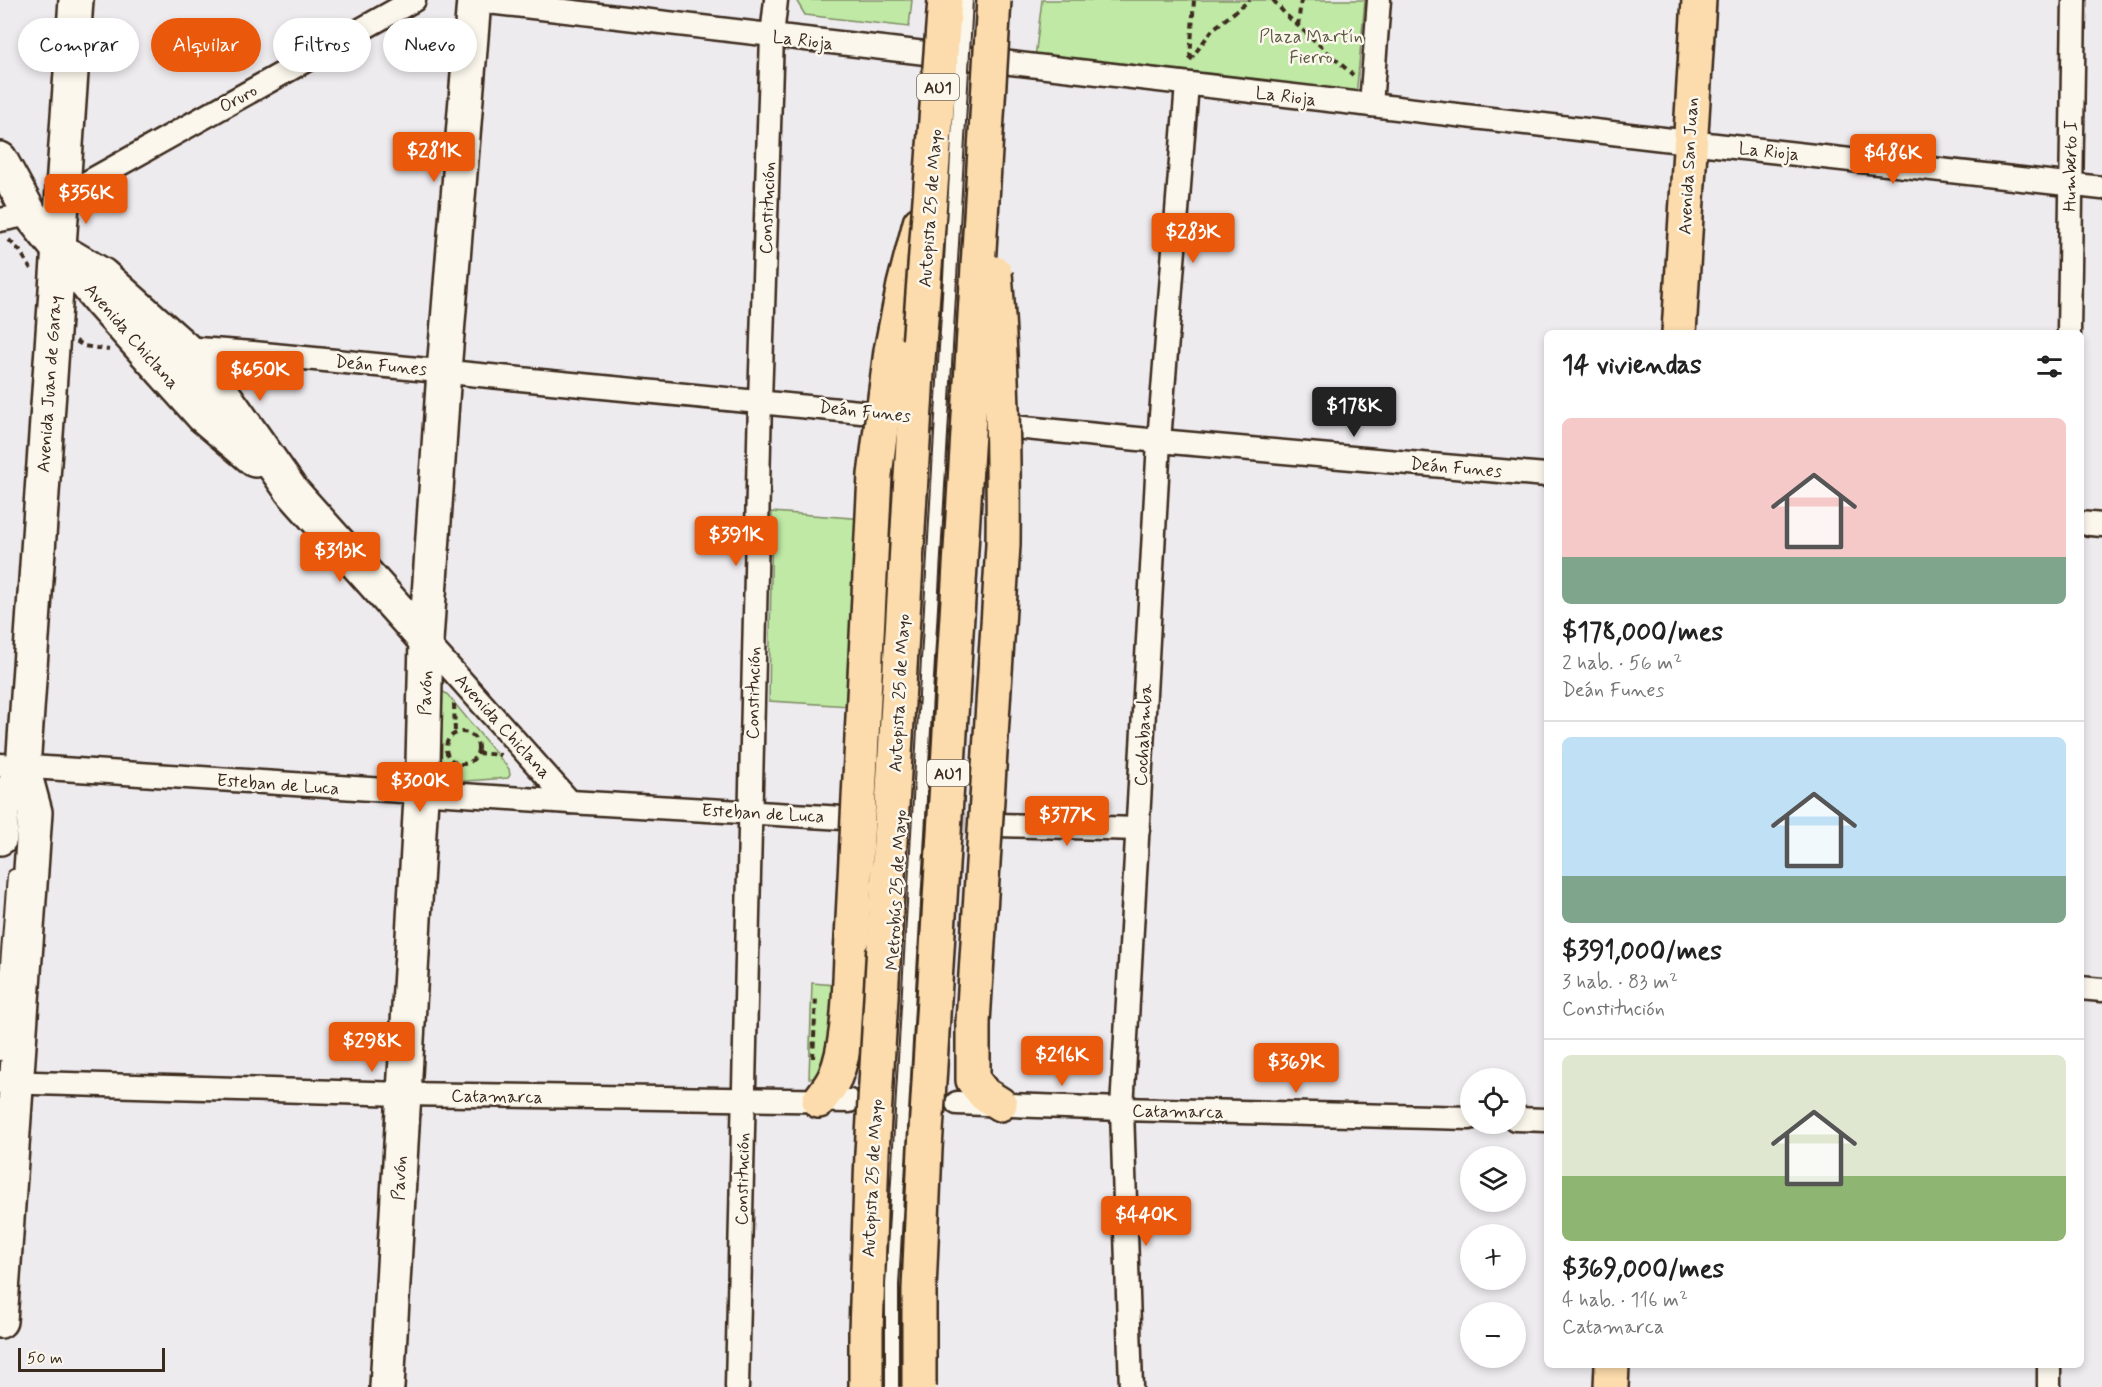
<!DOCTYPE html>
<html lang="es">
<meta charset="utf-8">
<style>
:root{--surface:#fff;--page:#f6f6f6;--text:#222;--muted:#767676;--line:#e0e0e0;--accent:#ea580c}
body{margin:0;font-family:Mynerve,sans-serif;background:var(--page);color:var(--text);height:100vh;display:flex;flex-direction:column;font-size:22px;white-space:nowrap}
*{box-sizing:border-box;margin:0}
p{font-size:20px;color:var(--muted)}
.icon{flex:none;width:33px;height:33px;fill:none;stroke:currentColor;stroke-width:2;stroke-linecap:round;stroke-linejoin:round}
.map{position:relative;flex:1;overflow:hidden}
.sheet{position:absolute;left:1544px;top:330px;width:540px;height:1038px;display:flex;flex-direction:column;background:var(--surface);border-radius:9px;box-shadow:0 3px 9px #0003}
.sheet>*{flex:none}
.top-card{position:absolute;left:18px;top:18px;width:570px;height:54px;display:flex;gap:12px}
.fabs{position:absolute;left:1460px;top:1068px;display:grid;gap:12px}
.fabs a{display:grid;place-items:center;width:66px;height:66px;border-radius:50%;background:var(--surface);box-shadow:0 3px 9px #0003;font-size:30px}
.scale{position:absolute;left:18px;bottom:15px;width:147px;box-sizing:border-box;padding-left:6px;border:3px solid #3b2a1e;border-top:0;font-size:16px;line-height:21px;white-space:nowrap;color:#3b2a1e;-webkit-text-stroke:4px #fbf7ec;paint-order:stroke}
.price{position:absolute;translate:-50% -51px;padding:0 14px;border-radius:6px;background:var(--accent);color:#fff;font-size:20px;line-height:39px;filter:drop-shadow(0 2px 3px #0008)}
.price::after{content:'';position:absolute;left:50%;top:36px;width:18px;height:14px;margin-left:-9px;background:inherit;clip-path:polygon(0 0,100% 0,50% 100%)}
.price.on{background:#222;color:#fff}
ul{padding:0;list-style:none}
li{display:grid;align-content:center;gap:12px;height:318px;padding:0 18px}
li+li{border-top:2px solid var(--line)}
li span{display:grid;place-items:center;height:186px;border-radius:9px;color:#555}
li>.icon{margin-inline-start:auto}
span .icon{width:108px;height:108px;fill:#fffc;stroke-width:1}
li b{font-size:26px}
h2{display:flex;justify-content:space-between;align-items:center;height:72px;padding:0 18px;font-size:26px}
.pill{padding:0 21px;border-radius:27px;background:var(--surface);box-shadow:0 3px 9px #0003;font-size:21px;line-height:54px}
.pill.on{background:var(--accent);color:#fff}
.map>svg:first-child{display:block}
</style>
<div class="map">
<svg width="2102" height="1387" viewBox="0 0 2102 1387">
<rect width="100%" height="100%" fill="#eeebef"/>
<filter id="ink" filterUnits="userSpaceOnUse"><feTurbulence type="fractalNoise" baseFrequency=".0167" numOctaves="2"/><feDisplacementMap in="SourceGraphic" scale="12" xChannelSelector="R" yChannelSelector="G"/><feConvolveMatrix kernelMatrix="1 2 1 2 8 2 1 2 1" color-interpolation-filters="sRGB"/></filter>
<g filter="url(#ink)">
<g fill="#bfe9a5" stroke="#7d8a62" stroke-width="1.5">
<path d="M796,0h116l-3,27 -104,-12z"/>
<path d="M1042,0h323l-9,97 -321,-39z"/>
<path d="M772,512l93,7 -15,187 -81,-5z"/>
<path d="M442,691l5,3 62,75 1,6 -2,3 -71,5 2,-91z"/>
<path d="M812,983l23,2 -1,66 -15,27h-10z"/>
</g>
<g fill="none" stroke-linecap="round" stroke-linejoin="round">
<g stroke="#cac4c5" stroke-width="22" stroke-dasharray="22 11" stroke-linecap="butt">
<path d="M878,819l119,6"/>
<path d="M863,1102l94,1"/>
</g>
<defs>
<path id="lane" d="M0,1054l14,-178"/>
<g id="street">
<path d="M471,0l1218,142 413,46"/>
<path d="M1371,105l8,-105"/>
<path d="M63,196l351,-196"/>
<path d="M0,220l30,-6"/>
<path d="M2069,333l5,-333"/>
<path d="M184,348l69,5 906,88 387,34"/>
<path d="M2080,523l22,2"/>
<path d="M426,641l144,161"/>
<path d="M0,765l570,37 273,16"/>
<path d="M997,825l141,4"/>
<path d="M2080,988l22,2"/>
<path d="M1,1082l402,12 446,7"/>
<path d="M957,1103l165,6 348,9"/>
<path d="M1515,1119l31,1"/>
<path d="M737,1387l23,-986 12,-365 4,-36"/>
<path d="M1131,1387l-9,-278 37,-668 28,-357"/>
<path d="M2049,1387v-22"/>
</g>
<g id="secondary">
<path d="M0,159l30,55 70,87 103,115 52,44"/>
<path d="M58,249l44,26 82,73 33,37 74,105 135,151"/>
<path d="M0,838l2,-28 21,-42"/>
<path d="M0,1321l35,-509 -12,-44 53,-768"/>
<path d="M387,1387l36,-624 3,-122 18,-270 30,-371"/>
</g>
<g id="primary">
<path d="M1679,333l20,-333"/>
<path d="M1611,1387l1,-22"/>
</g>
<g id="highway">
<path d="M891,351l13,-66 16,-62"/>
<path d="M973,1022v58l11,14 16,10"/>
<path d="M819,1101c6,-8 12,-15 16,-24 16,-37 14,-97 17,-138"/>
</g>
</defs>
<use href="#lane" stroke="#3b2a1e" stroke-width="16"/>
<use href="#street" stroke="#3b2a1e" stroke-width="27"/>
<use href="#secondary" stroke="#3b2a1e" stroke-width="38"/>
<use href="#primary" stroke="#3b2a1e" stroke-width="38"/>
<use href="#highway" stroke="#3b2a1e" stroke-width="38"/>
<g stroke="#3b2a1e" stroke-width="4" stroke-dasharray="6 4.5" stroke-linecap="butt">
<path d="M1273,0l13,15 67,60"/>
<path d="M1298,26l3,-26"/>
<path d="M1190,59l4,-59"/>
<path d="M1190,60l23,-31 37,-29"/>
<path d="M9,240l11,11 11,18"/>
<path d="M76,341l8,5 25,4"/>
<path d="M454,704l1,29"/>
<circle cx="462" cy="748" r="16"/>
<path d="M477,753l24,2"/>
<path d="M813,1058l3,-61"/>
</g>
<use href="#lane" stroke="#fbf7ec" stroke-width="12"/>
<use href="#street" stroke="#fbf7ec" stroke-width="22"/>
<use href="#secondary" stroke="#fbf7ec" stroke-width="33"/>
<use href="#primary" stroke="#fcdcac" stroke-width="33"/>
<use href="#highway" stroke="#fcdcac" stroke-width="33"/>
<defs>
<path id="lane-bridge" d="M892,1387v-102l74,-1285"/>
<g id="highway-bridge">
<path d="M852,939l23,-464 16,-124"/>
<path d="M973,1022l30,-477c1,-91 -1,-181 -8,-272"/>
<path d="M866,1387v-55l6,-179 45,-780 28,-373"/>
<path d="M919,1387v-97l6,-141 69,-1149"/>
</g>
</defs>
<use href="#lane-bridge" stroke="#3b2a1e" stroke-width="16" stroke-linecap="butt"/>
<use href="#highway-bridge" stroke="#3b2a1e" stroke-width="38" stroke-linecap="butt"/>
<use href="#lane-bridge" stroke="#fbf7ec" stroke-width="12"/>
<use href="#highway-bridge" stroke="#fcdcac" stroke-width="33"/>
</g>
</g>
<g text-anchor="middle" stroke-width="5" stroke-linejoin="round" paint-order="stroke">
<g fill="#fbf7ec" stroke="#75685c" stroke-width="1.5">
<rect x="917" y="74" width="42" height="26" rx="4.5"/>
<rect x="927" y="760" width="42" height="26" rx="4.5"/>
</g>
<g font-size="16" font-weight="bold" fill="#3b2a1e">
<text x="938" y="93">AU1</text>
<text x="948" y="779">AU1</text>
</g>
<g font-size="18" fill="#5c5a40" stroke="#fbf7ec">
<text x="1311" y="42">Plaza Martín<tspan x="1311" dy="21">Fierro</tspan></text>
</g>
<g font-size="18" fill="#3b2a1e" stroke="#fbf7ec">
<text transform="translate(803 40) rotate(7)" y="6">La Rioja</text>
<text transform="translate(1286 96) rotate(7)" y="6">La Rioja</text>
<text transform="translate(238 98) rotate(-29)" y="6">Oruro</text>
<text transform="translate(1769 151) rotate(6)" y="6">La Rioja</text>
<text transform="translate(1688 166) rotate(-87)" y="6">Avenida San Juan</text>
<text transform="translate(2070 166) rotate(-89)" y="6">Humberto I</text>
<text transform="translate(767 208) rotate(-88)" y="6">Constitución</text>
<text transform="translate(930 208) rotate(-86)" y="6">Autopista 25 de Mayo</text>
<text transform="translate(132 336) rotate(49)" y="6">Avenida Chiclana</text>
<text transform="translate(381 365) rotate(5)" y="6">Deán Funes</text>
<text transform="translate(49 384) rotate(-86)" y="6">Avenida Juan de Garay</text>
<text transform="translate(865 411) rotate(6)" y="6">Deán Funes</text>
<text transform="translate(1456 467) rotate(5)" y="6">Deán Funes</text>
<text transform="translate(425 693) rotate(-88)" y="6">Pavón</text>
<text transform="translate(753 693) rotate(-89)" y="6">Constitución</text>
<text transform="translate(899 693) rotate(-87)" y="6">Autopista 25 de Mayo</text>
<text transform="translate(503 726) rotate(48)" y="6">Avenida Chiclana</text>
<text transform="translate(1143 735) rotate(-87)" y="6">Cochabamba</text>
<text transform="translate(278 784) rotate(4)" y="6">Esteban de Luca</text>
<text transform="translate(763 813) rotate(3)" y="6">Esteban de Luca</text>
<text transform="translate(896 890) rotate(-87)" y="6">Metrobús 25 de Mayo</text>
<text transform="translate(497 1096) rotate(1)" y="6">Catamarca</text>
<text transform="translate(1178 1111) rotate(1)" y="6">Catamarca</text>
<text transform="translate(399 1178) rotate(-87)" y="6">Pavón</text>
<text transform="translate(872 1178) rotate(-87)" y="6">Autopista 25 de Mayo</text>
<text transform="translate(742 1179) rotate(-89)" y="6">Constitución</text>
</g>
</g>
</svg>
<div class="fabs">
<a><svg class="icon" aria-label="locate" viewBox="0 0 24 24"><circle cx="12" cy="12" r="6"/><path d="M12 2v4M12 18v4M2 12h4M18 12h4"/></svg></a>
<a><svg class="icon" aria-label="layers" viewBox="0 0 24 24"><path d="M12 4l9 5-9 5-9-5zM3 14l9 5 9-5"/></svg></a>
<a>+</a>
<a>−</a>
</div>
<div class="scale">50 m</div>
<b class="price" style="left:434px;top:183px">$281K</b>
<b class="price" style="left:1893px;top:185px">$486K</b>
<b class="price" style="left:86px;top:225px">$356K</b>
<b class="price" style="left:1193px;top:264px">$283K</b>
<b class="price" style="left:260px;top:402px">$650K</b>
<b class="price on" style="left:1354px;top:438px">$178K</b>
<b class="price" style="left:736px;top:567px">$391K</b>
<b class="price" style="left:340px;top:583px">$313K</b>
<b class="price" style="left:420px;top:813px">$300K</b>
<b class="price" style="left:1067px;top:847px">$377K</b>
<b class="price" style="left:372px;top:1073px">$298K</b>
<b class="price" style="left:1062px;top:1087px">$216K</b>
<b class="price" style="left:1296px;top:1094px">$369K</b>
<b class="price" style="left:1146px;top:1247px">$440K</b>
<div class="top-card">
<a class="pill">Comprar</a>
<a class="pill on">Alquilar</a>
<a class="pill">Filtros</a>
<a class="pill">Nuevo</a>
</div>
<section class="sheet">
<h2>14 viviendas<svg class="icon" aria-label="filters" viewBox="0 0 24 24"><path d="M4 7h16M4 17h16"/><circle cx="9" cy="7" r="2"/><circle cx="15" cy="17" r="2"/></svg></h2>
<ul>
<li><span style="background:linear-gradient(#f6c9c9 75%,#7fa58c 0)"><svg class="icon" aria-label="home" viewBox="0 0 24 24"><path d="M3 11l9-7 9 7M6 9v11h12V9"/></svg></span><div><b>$178,000/mes</b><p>2 hab. · 56 m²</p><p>Deán Funes</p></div></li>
<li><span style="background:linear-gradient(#bfe0f5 75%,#7fa58c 0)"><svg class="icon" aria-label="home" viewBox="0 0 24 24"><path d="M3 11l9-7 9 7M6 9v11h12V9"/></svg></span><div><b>$391,000/mes</b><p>3 hab. · 83 m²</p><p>Constitución</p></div></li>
<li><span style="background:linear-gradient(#dfe7d0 65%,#8fb573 0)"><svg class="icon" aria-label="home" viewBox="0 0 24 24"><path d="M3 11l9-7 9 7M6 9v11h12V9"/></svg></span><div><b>$369,000/mes</b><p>4 hab. · 116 m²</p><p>Catamarca</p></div></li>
</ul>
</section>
</div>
